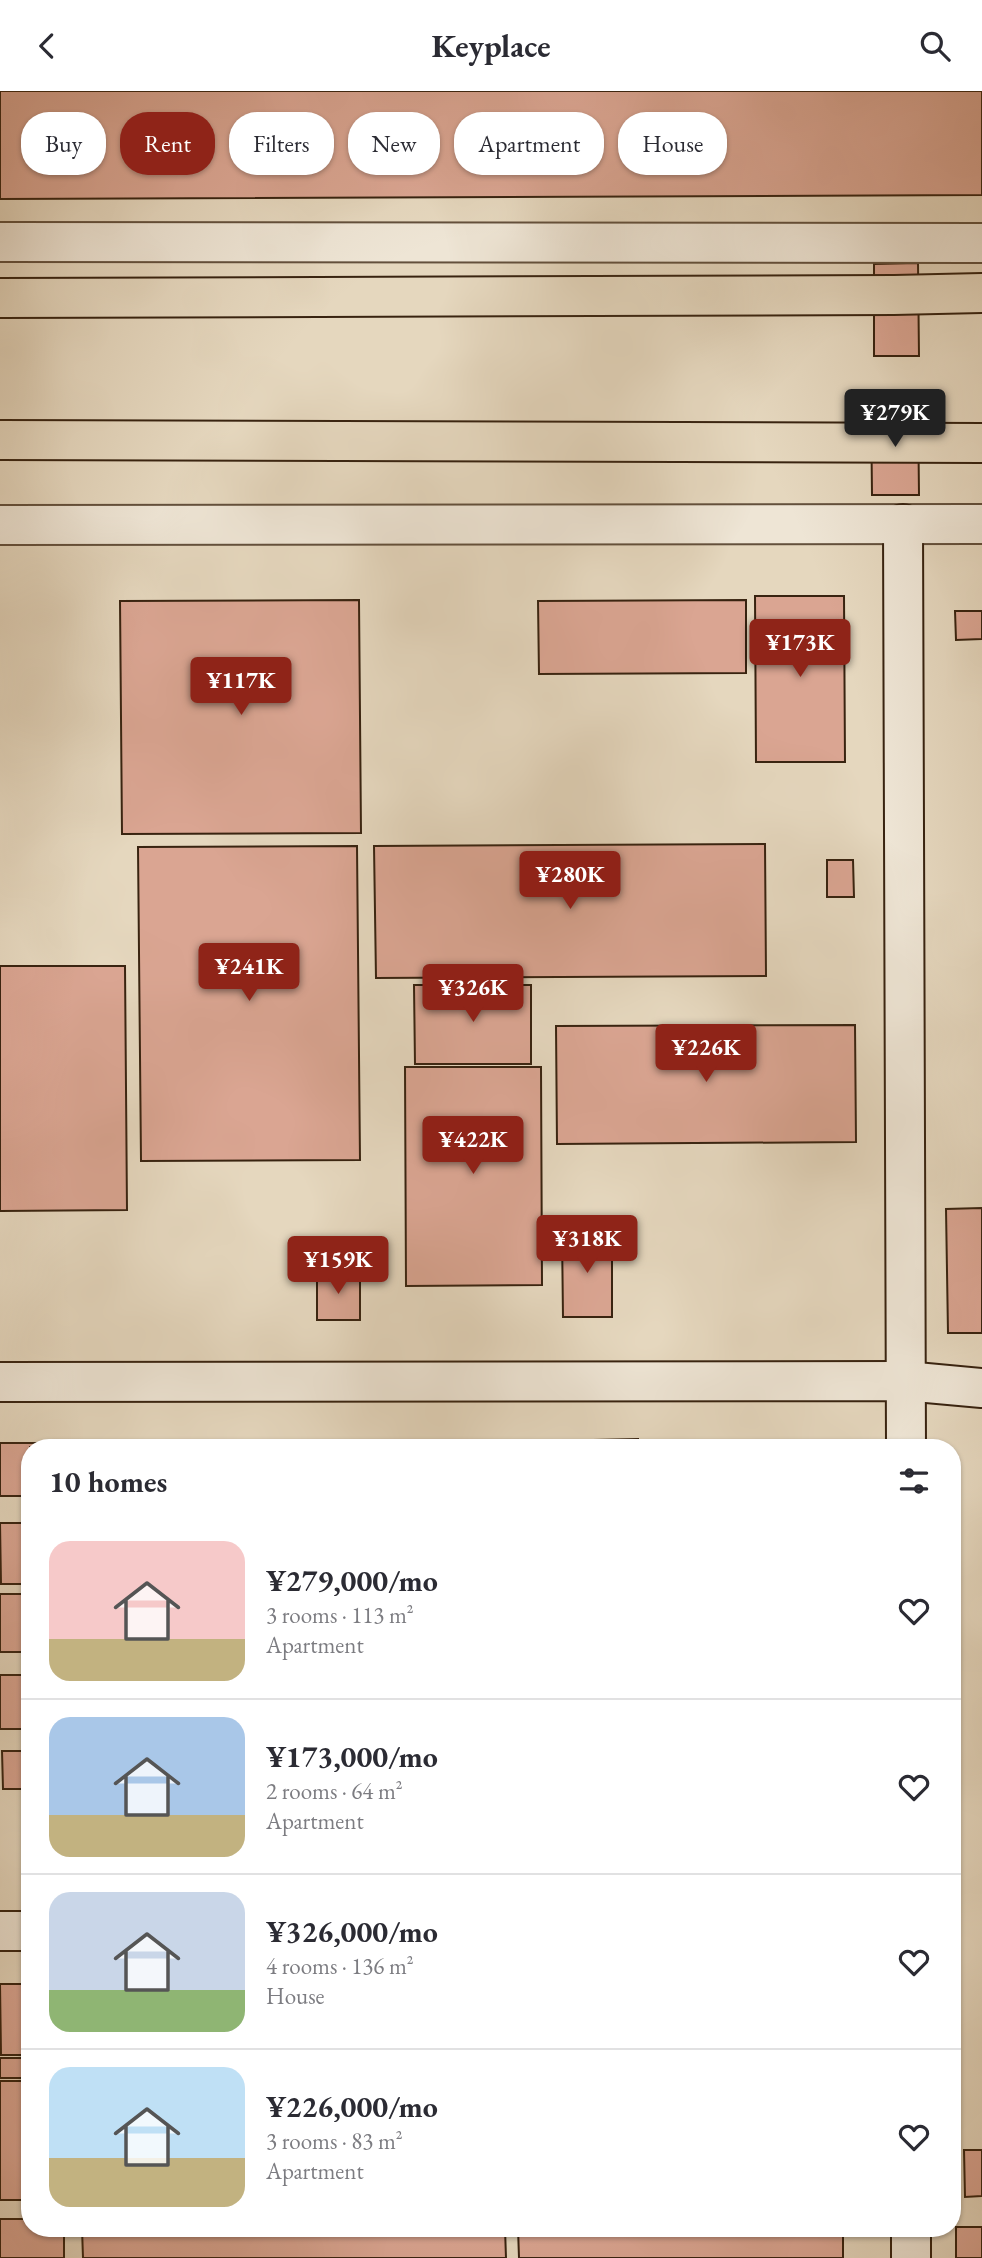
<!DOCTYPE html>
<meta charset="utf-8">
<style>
:root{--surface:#fff;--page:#f7f7f7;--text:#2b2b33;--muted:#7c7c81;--line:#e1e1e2;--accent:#8f2418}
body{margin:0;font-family:"EB Garamond",serif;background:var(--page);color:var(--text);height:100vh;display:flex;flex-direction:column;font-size:26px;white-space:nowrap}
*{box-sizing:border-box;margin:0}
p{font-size:23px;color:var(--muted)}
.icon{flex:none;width:38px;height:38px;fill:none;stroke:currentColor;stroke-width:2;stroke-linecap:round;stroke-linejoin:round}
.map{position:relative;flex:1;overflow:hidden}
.details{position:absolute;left:21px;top:1348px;width:940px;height:798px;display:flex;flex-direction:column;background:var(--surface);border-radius:28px;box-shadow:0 2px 5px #0004}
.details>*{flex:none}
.hud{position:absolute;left:21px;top:21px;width:942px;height:63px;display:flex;gap:14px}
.price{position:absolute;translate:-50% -60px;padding:0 16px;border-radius:7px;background:var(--accent);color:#fff;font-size:23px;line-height:46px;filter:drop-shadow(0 2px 4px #0008)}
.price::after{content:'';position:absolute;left:50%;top:42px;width:21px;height:16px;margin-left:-10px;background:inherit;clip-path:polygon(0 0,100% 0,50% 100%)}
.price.on{background:#222;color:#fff}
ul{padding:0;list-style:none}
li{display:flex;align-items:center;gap:21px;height:175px;padding:0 28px}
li+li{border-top:2px solid var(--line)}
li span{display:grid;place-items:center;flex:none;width:196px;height:140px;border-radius:21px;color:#555}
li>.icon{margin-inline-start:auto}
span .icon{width:84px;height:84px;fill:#fffc;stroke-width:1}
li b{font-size:30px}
h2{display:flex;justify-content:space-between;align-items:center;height:84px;padding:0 28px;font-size:30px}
.chip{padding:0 24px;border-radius:28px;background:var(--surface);box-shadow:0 2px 5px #0004;font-size:24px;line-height:63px}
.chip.on{background:var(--accent);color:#fff}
header{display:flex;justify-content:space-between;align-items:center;height:91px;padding:0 28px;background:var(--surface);font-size:32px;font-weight:700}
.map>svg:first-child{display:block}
</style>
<header><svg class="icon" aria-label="back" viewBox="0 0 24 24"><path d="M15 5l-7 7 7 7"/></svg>Keyplace<svg class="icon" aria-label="search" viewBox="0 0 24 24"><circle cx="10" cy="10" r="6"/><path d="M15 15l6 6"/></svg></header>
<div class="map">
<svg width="982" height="2167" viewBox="0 0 982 2167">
<rect width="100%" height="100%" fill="#e5d7be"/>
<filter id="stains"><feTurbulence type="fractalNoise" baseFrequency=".00286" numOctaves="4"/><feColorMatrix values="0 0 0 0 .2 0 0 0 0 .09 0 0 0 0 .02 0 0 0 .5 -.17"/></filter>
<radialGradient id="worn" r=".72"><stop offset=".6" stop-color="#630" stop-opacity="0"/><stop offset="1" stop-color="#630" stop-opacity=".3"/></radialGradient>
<g fill="#daa592" stroke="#382310" stroke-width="2">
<path d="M0,0h982v104l-982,4z"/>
<path d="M918,172l1,93h-45v-92z"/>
<path d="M871,312h47l1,92h-47z"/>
<path d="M755,505h89l1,166h-89z"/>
<path d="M359,509l2,233 -239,1 -2,-233z"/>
<path d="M746,509v73l-207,1 -1,-73z"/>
<path d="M955,520h27v28l-26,1z"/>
<path d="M765,753l1,132 -390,2 -2,-132z"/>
<path d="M357,755l3,314 -219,1 -3,-314z"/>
<path d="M827,769h26l1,37h-27z"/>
<path d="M0,875h125l2,244 -127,1z"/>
<path d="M414,894h117v79h-116z"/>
<path d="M855,934l1,117 -299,2 -1,-118z"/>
<path d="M405,976h136l1,218 -136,1z"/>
<path d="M982,1117v125h-34l-2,-124z"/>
<path d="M612,1141v85h-49l-1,-84z"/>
<rect x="317" y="1180" width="43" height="49"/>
<path d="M638,1348v8h-44v-7z"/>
<path d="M558,1350v6h-60v-5z"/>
<rect x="648" y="1350" width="169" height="6"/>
<path d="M0,1352h47v4h-17v49h-30z"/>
<path d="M0,1432h30v61h-29z"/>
<rect x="0" y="1503" width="30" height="58"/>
<rect x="0" y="1584" width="30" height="54"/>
<path d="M2,1660h28v38h-27z"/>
<path d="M0,1893h30v71h-29z"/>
<rect x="0" y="1967" width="30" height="20"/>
<rect x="0" y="1990" width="30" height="119"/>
<path d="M964,2059h18v46l-17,1z"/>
<path d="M0,2128h30v9h34v30h-64z"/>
<rect x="956" y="2136" width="26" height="31"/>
<path d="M82,2137h423l1,30h-423z"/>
<path d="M518,2137h325v30h-324z"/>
</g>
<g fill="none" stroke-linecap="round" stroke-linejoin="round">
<defs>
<g id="street">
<path d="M0,151l982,1"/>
<path d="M0,434l982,-1"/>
</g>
<g id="secondary">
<path d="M903,433l3,923"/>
<path d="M0,1291l905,-1 77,7"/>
<path d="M0,1840h30"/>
<path d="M911,2137v30"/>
</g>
<g id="highway">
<path d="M0,207l894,-3 88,-2"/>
<path d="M0,349l982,3"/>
</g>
</defs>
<use href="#street" stroke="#63503c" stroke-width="42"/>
<use href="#secondary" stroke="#382310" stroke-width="42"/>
<use href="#highway" stroke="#382310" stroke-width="42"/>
<use href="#street" stroke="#eee5d5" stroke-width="38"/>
<use href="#secondary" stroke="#eee5d5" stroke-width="38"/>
<use href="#highway" stroke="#e5d7be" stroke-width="38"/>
</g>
<rect width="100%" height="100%" filter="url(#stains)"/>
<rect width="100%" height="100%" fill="url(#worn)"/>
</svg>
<b class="price on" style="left:895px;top:358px">¥279K</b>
<b class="price" style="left:800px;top:588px">¥173K</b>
<b class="price" style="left:241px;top:626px">¥117K</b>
<b class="price" style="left:570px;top:820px">¥280K</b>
<b class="price" style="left:249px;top:912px">¥241K</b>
<b class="price" style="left:473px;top:933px">¥326K</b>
<b class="price" style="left:706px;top:993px">¥226K</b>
<b class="price" style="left:473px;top:1085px">¥422K</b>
<b class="price" style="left:587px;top:1184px">¥318K</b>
<b class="price" style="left:338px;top:1205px">¥159K</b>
<div class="hud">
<a class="chip">Buy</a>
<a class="chip on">Rent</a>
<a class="chip">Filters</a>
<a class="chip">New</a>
<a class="chip">Apartment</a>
<a class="chip">House</a>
</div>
<section class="details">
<h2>10 homes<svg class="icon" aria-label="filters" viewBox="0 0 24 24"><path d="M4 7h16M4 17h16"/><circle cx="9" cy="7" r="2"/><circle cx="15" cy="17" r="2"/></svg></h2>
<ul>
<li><span style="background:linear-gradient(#f6c9c9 70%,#c2b280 0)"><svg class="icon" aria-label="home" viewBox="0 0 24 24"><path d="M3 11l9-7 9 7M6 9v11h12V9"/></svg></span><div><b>¥279,000/mo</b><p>3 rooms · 113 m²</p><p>Apartment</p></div><svg class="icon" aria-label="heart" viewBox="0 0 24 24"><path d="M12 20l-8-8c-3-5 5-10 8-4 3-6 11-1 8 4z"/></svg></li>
<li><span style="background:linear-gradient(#a9c7e8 70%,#c2b280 0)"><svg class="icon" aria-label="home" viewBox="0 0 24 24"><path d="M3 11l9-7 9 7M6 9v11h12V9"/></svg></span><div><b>¥173,000/mo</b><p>2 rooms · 64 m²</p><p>Apartment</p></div><svg class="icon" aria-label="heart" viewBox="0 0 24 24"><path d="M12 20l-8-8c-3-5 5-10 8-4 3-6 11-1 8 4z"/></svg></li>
<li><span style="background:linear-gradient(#c9d6e8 70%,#8fb573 0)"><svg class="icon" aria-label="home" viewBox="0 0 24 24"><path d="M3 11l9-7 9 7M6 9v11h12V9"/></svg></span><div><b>¥326,000/mo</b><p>4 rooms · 136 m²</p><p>House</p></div><svg class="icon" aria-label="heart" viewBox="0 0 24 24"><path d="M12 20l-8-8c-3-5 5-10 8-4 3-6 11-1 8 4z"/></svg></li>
<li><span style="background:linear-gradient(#bfe0f5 65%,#c2b280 0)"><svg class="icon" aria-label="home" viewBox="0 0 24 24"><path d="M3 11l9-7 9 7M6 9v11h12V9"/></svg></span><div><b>¥226,000/mo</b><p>3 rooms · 83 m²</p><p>Apartment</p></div><svg class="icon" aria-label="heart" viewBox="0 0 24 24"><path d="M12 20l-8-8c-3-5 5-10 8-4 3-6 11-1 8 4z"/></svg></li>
</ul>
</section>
</div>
